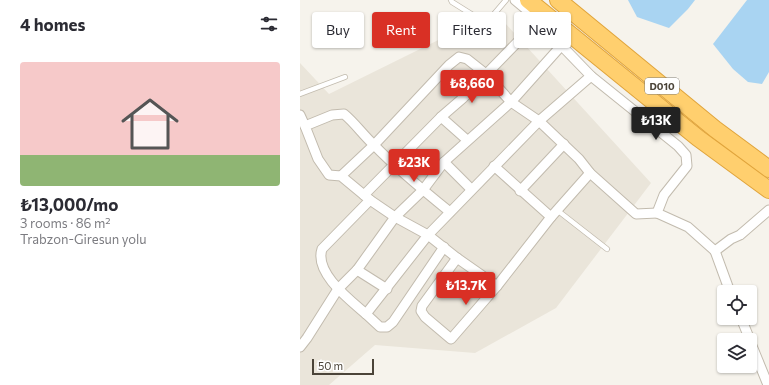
<!DOCTYPE html>
<meta charset="utf-8">
<style>
:root{--surface:#fff;--page:#f2f2f3;--text:#2b2b33;--muted:#7c7c81;--line:#e1e1e2;--accent:#d93025}
body{margin:0;font-family:Commissioner,sans-serif;background:var(--page);color:var(--text);height:100vh;display:flex;flex-direction:column;font-size:15px;white-space:nowrap}
*{box-sizing:border-box;margin:0}
p{font-size:13px;color:var(--muted)}
.icon{flex:none;width:22px;height:22px;fill:none;stroke:currentColor;stroke-width:2;stroke-linecap:round;stroke-linejoin:round}
.map{position:relative;flex:1;overflow:hidden}
.panel{display:flex;flex-direction:column;background:var(--surface);width:300px}
.panel>*{flex:none}
.guide{position:absolute;left:12px;top:12px;width:380px;height:36px;display:flex;gap:8px}
.buttons{position:absolute;left:417px;top:285px;display:grid;gap:8px}
.buttons a{display:grid;place-items:center;width:40px;height:40px;border-radius:4px;background:var(--surface);box-shadow:0 1px 3px #0004;font-size:20px}
.scale{position:absolute;left:12px;bottom:10px;width:62px;box-sizing:border-box;padding-left:4px;border:2px solid #4b4439;border-top:0;font-size:11px;line-height:14px;white-space:nowrap;color:#4b4439;-webkit-text-stroke:3px #fff;paint-order:stroke}
.price{position:absolute;translate:-50% -34px;padding:0 9px;border-radius:4px;background:var(--accent);color:#fff;font-size:13px;line-height:26px;filter:drop-shadow(0 1px 2px #0008)}
.price::after{content:'';position:absolute;left:50%;top:24px;width:12px;height:9px;margin-left:-6px;background:inherit;clip-path:polygon(0 0,100% 0,50% 100%)}
.price.on{background:#222;color:#fff}
ul{padding:0;list-style:none}
li{display:grid;align-content:center;gap:8px;height:212px;padding:0 20px}
li+li{border-top:1px solid var(--line)}
li span{display:grid;place-items:center;height:124px;border-radius:4px;color:#555}
li>.icon{margin-inline-start:auto}
span .icon{width:72px;height:72px;fill:#fffc;stroke-width:1}
li b{font-size:17px}
h2{display:flex;justify-content:space-between;align-items:center;height:48px;padding:0 20px;font-size:17px}
.chip{padding:0 14px;border-radius:4px;background:var(--surface);box-shadow:0 1px 3px #0004;font-size:14px;line-height:36px}
.chip.on{background:var(--accent);color:#fff}
main{display:flex;flex:1;min-height:0}
.map>svg:first-child{display:block}
</style>
<main>
<section class="panel">
<h2>4 homes<svg class="icon" aria-label="filters" viewBox="0 0 24 24"><path d="M4 7h16M4 17h16"/><circle cx="9" cy="7" r="2"/><circle cx="15" cy="17" r="2"/></svg></h2>
<ul>
<li><span style="background:linear-gradient(#f6c9c9 75%,#8fb573 0)"><svg class="icon" aria-label="home" viewBox="0 0 24 24"><path d="M3 11l9-7 9 7M6 9v11h12V9"/></svg></span><div><b>₺13,000/mo</b><p>3 rooms · 86 m²</p><p>Trabzon-Giresun yolu</p></div></li>
</ul>
</section>
<div class="map">
<svg width="469" height="385" viewBox="0 0 469 385">
<rect width="100%" height="100%" fill="#f6f3ec"/>
<path fill="#eae5da" d="M195,12l156,171 -95,125 -81,45 -100,-8 -46,40h-29v-322l29,31z"/>
<g fill="#a9d4f2">
<path d="M328,0h67l-7,9 -19,19 -32,-11z"/>
<path d="M447,0h22v72l-7,12 -14,-2 -15,-13 -20,-25z"/>
</g>
<g fill="none" stroke-linecap="round" stroke-linejoin="round">
<defs>
<g id="lane">
<path d="M151,0l1,2 32,20 5,-2 17,-20"/>
<path d="M0,94l45,-17"/>
<path d="M257,210l50,39"/>
</g>
<g id="street">
<path d="M215,0l12,10"/>
<path d="M232,3l-5,7 64,66 87,70 8,9 1,11 -23,29 -7,18 31,14 27,24 15,41"/>
<path d="M0,115l5,11"/>
<path d="M141,117l26,23"/>
<path d="M144,162l27,27"/>
<path d="M194,166l57,51"/>
<path d="M41,176l33,-31 75,-80 10,-8 8,2 19,15 25,28 28,19 40,38 11,14 46,41 21,-1"/>
<path d="M220,191l44,-47"/>
<path d="M64,195l77,-78 22,-19 75,-77"/>
<path d="M70,200l-48,49c-8,24 28,51 44,65l62,-79 111,-114 52,-45"/>
<path d="M150,212c-26,-21 -53,-43 -76,-67 -11,-10 -19,-22 -30,-31l-12,1 -27,11 13,33 11,16 12,1 29,24 25,17 33,18 29,23 40,28"/>
<path d="M415,251l16,-12 9,-4 29,-25"/>
<path d="M157,258l-35,48 -1,5 4,6 26,22 46,-53 54,-69 39,-44"/>
<path d="M57,270l30,19"/>
<path d="M66,314l14,13h7l6,-5 51,-75"/>
<path d="M441,318l9,22"/>
<path d="M450,341l18,44"/>
<path d="M0,347l7,-9 31,-49 19,-19 38,-53 28,-27 21,-28 67,-60 50,-56"/>
</g>
<g id="highway">
<path d="M228,0l170,138 71,52"/>
<path d="M258,0l157,129 54,40"/>
</g>
</defs>
<use href="#lane" stroke="#c2bbae" stroke-width="6"/>
<use href="#street" stroke="#c2bbae" stroke-width="11"/>
<use href="#highway" stroke="#e0a43c" stroke-width="18"/>
<use href="#lane" stroke="#fff" stroke-width="4.5"/>
<use href="#street" stroke="#fff" stroke-width="9"/>
<use href="#highway" stroke="#ffcf6e" stroke-width="16"/>
</g>
<g text-anchor="middle" stroke-width="4" stroke-linejoin="round" paint-order="stroke">
<rect fill="#fff" stroke="#817c74" stroke-width="1" x="345" y="78" width="34" height="16" rx="3"/>
<g font-size="10" font-weight="bold" fill="#4b4439">
<text x="362" y="90">D010</text>
</g>
</g>
</svg>
<div class="buttons">
<a><svg class="icon" aria-label="locate" viewBox="0 0 24 24"><circle cx="12" cy="12" r="6"/><path d="M12 2v4M12 18v4M2 12h4M18 12h4"/></svg></a>
<a><svg class="icon" aria-label="layers" viewBox="0 0 24 24"><path d="M12 4l9 5-9 5-9-5zM3 14l9 5 9-5"/></svg></a>
</div>
<div class="scale">50 m</div>
<b class="price" style="left:172px;top:104px">₺8,660</b>
<b class="price on" style="left:356px;top:141px">₺13K</b>
<b class="price" style="left:114px;top:183px">₺23K</b>
<b class="price" style="left:166px;top:306px">₺13.7K</b>
<div class="guide">
<a class="chip">Buy</a>
<a class="chip on">Rent</a>
<a class="chip">Filters</a>
<a class="chip">New</a>
</div>
</div>
</main>
